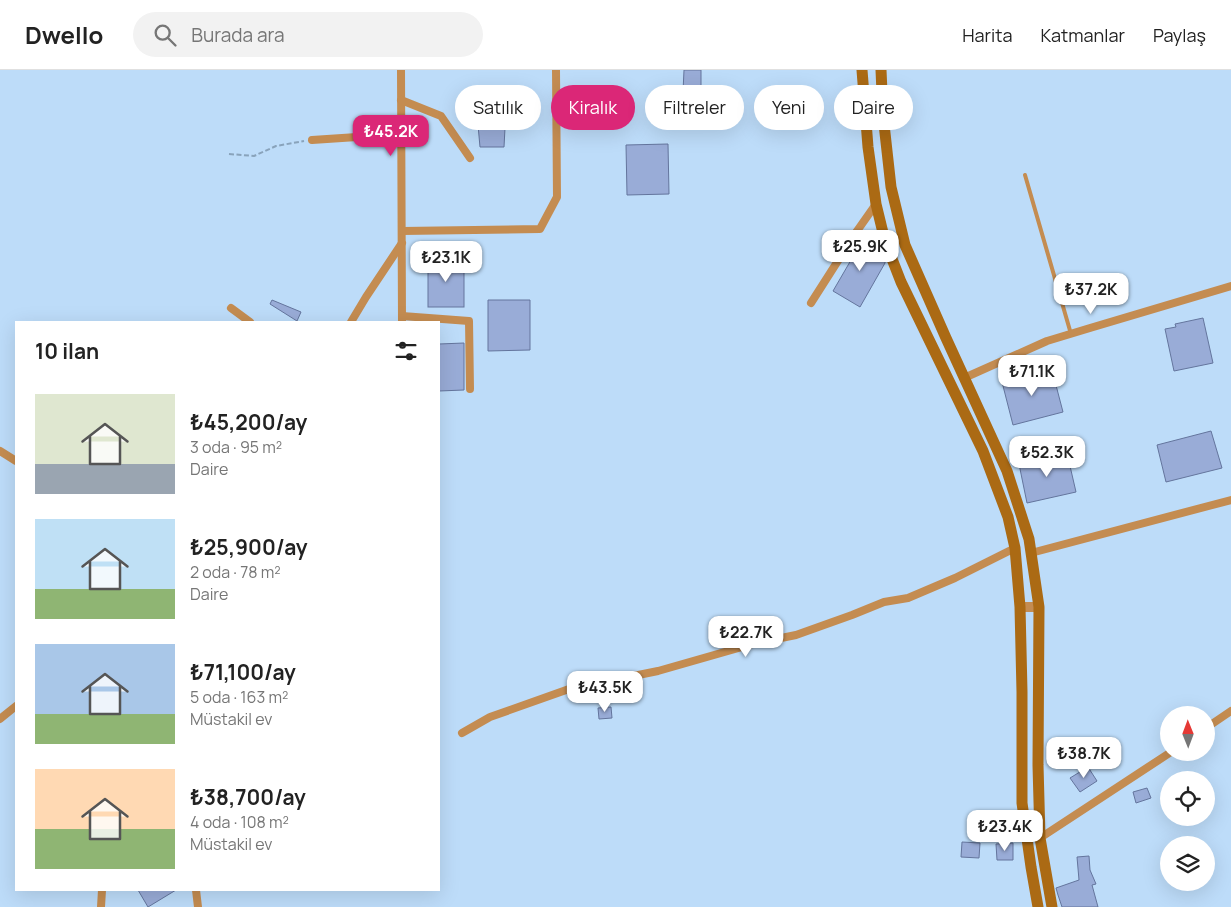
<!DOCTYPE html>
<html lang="tr">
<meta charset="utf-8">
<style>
:root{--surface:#fff;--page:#f2f2f2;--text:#222;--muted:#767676;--line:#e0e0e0;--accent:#db2777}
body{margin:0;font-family:Manrope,sans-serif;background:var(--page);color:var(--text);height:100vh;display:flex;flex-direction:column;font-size:19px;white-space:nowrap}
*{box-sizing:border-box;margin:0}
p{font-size:16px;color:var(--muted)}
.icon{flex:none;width:28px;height:28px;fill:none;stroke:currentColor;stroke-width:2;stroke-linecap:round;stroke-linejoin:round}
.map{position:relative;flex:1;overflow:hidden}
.side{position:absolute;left:15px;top:251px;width:425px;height:570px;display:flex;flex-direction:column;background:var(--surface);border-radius:0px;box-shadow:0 5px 20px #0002}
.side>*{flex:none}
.guide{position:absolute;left:455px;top:15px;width:475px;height:45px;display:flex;gap:10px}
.needle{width:32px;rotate:359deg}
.fabs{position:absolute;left:1160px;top:636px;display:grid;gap:10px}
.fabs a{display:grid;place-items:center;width:55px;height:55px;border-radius:50%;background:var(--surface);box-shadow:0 5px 20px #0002;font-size:25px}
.price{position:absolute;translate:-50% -42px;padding:0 11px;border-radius:10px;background:#fff;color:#222;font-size:16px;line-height:32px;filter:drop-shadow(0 1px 2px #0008)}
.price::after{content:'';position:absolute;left:50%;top:30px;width:15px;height:11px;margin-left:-8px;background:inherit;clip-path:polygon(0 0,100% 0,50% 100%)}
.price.selected{background:var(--accent);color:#fff}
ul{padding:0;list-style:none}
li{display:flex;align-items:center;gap:15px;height:125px;padding:0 20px}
li span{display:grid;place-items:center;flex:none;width:140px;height:100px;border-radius:0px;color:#555}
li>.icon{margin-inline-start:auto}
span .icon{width:60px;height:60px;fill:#fffc;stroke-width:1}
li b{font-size:21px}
h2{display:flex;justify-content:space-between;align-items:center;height:60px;padding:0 20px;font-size:21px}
.pill{padding:0 18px;border-radius:22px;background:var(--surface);box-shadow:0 5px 20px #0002;font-size:18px;line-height:45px}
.pill.selected{background:var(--accent);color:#fff}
header{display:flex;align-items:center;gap:30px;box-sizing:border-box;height:70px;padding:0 25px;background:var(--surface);border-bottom:1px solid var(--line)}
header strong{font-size:24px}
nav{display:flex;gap:28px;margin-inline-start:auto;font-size:18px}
.search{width:350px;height:45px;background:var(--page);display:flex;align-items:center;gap:12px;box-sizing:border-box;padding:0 18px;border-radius:28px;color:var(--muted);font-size:19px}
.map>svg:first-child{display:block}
</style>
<header>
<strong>Dwello</strong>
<div class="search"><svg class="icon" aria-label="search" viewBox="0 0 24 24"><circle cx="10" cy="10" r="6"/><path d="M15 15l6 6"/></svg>Burada ara</div>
<nav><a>Harita</a><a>Katmanlar</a><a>Paylaş</a></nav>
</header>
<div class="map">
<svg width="1231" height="837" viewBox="0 0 1231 837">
<rect width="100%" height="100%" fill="#bddcf9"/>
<g fill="#99acd7" stroke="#64759d">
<path d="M684,0h17v44h-19z"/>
<path d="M476,33h39v25h-10l-1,19h-24z"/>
<path d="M668,74l1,50 -42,1 -1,-50z"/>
<path d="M862,164l16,9 1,2 -6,10 12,6v2l-25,44 -27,-16 25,-43 -2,-1 3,-5 -2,-1z"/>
<rect x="428" y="189" width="36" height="48"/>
<path d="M272,230l29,12 -4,9 -27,-17z"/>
<path d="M488,230h42v50l-42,1z"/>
<path d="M1203,248l10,45 -39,8 -9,-42 11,-2 -1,-3z"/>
<path d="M464,273v47l-25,1v-47z"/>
<path d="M1052,300l11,42 -50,13 -11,-43z"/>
<path d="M1211,361l11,37 -56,14 -9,-37z"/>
<path d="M1067,383l9,39 -49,11 -8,-39z"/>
<path d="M611,637l1,11 -13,1 -1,-11z"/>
<path d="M1088,697l9,14 -17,11 -10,-14z"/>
<path d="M1147,718l4,10 -15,5 -3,-11z"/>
<path d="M962,772l18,1 -1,15 -18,-1z"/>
<path d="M1013,773v17h-16l-1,-16z"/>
<path d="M1089,786l1,14 6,14 -4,1 6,22h-36l-4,-12 -2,-7 23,-8 -2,-23z"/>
<path d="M138,820h38l-28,17z"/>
</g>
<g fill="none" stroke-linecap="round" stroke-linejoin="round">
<path stroke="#89a3bb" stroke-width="2" stroke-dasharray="5 2.5" stroke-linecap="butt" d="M229,84l25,2 22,-10 28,-5"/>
<path stroke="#c48c51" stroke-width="4" d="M1025,105l46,159"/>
<g stroke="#c48c51" stroke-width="8">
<path d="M401,0l1,252"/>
<path d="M401,30l40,16 29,42"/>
<path d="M312,70l90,-6"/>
<path d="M402,161l138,-2 17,-32 -1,-127"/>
<path d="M811,233l46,-72 19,-27"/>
<path d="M231,238l19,14"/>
<path d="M402,246l67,5 1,68"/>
<path d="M351,252l15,-25 36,-54"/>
<path d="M964,308l83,-37 43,-13 141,-42"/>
<path d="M0,381l16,10"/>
<path d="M1031,483l200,-53"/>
<path d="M0,649l16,-13"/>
<path d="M1206,658l25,-17"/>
<path d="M462,663l28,-16 79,-28 89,-18 98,-28 40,-8 56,-20 32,-13 24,-4 47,-20 60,-30"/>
<path d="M1040,768l131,-86"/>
<path d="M196,820l2,17"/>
<path d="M101,837l1,-17"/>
</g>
<path stroke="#c48c51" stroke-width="10" d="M1020,537h19"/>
<g stroke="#ab6a14" stroke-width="11">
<path d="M862,0l6,77 8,57 9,37 16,41 82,169 25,66 7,31 5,59 2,85v111l9,64 7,40"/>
<path d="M881,0l2,45 8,72 14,58 41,93 61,133 22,68 10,68 -1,158 2,73 12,69"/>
</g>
</g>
</svg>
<div class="fabs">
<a><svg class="needle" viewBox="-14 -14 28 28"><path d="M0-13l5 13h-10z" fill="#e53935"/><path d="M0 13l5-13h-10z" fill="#767676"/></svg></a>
<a><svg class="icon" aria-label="locate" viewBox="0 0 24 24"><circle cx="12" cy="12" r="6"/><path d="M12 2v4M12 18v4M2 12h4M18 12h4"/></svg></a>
<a><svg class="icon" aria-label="layers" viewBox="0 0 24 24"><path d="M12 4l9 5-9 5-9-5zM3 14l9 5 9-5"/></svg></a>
</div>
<b class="price selected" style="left:391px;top:87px">₺45.2K</b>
<b class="price" style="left:860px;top:202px">₺25.9K</b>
<b class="price" style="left:446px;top:213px">₺23.1K</b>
<b class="price" style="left:1091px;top:245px">₺37.2K</b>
<b class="price" style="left:1032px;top:327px">₺71.1K</b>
<b class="price" style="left:1047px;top:408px">₺52.3K</b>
<b class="price" style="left:746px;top:588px">₺22.7K</b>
<b class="price" style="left:605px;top:643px">₺43.5K</b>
<b class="price" style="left:1084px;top:709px">₺38.7K</b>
<b class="price" style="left:1005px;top:782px">₺23.4K</b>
<div class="guide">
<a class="pill">Satılık</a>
<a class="pill selected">Kiralık</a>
<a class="pill">Filtreler</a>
<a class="pill">Yeni</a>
<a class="pill">Daire</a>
</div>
<section class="side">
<h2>10 ilan<svg class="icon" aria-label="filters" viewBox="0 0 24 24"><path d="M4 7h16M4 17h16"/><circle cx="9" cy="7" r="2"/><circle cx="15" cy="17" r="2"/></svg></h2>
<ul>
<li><span style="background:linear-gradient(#dfe7d0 70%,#9aa5b1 0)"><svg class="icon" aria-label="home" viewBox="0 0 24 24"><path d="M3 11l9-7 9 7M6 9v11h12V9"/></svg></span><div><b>₺45,200/ay</b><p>3 oda · 95 m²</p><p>Daire</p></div></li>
<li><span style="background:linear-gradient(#bfe0f5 70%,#8fb573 0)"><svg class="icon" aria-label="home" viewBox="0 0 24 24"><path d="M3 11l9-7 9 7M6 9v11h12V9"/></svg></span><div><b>₺25,900/ay</b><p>2 oda · 78 m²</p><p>Daire</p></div></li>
<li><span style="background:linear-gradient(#a9c7e8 70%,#8fb573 0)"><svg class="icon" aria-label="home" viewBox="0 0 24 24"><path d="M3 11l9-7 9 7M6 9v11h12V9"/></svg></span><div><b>₺71,100/ay</b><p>5 oda · 163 m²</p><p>Müstakil ev</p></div></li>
<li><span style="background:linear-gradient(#ffd9b3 60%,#8fb573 0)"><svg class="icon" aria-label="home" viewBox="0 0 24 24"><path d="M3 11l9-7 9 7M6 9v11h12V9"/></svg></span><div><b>₺38,700/ay</b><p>4 oda · 108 m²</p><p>Müstakil ev</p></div></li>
</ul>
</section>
</div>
